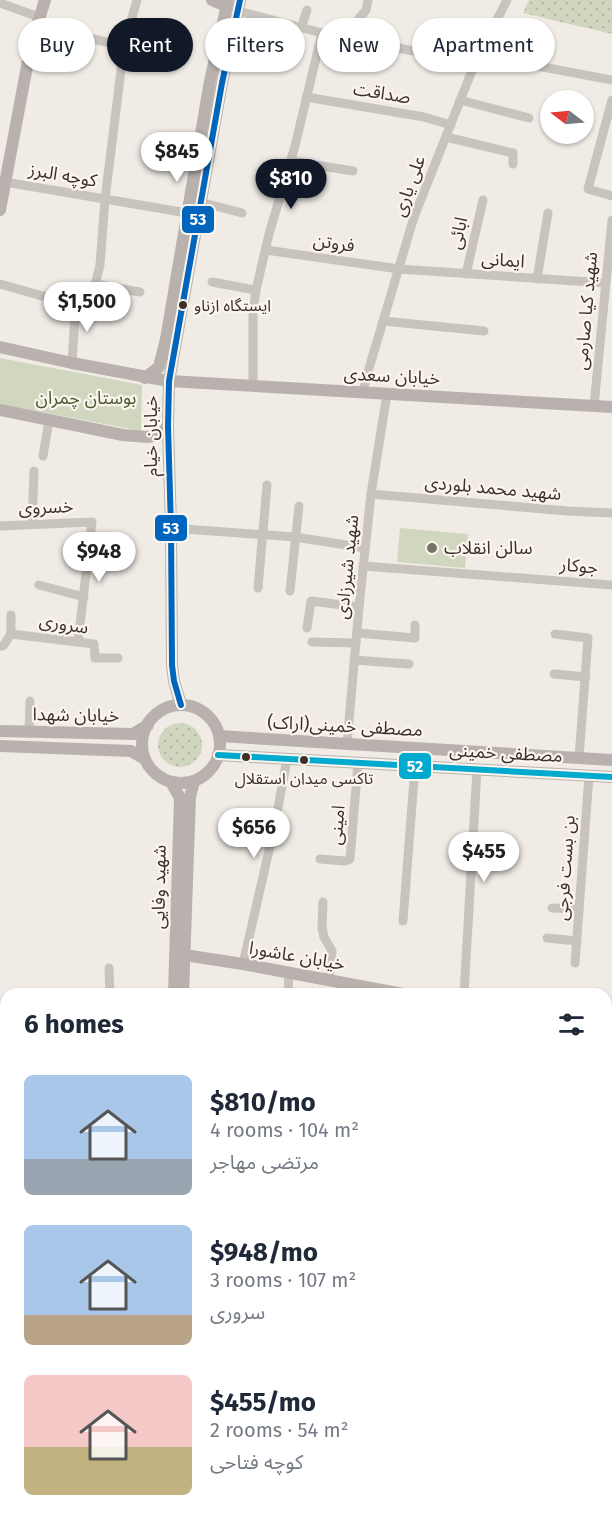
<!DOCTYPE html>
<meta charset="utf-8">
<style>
:root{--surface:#fff;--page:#f6f6f7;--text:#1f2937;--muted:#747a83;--accent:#111827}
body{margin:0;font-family:"Fira Sans","Noto Sans Arabic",sans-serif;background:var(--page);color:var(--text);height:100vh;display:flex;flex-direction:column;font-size:22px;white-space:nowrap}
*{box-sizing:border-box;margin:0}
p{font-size:20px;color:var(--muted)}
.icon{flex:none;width:33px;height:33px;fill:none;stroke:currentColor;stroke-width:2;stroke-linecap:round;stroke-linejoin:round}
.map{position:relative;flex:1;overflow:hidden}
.details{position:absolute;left:0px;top:988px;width:612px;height:536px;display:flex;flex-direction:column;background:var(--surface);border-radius:18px 18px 0 0;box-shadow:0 2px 4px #0004}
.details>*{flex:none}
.banner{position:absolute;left:18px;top:18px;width:576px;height:54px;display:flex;gap:12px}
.needle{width:39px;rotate:286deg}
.tools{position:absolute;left:540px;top:90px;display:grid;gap:12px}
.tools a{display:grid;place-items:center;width:54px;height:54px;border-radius:50%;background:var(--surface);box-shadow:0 2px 4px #0004;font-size:30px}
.price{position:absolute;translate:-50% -51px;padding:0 14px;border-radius:21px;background:#fff;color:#222;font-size:20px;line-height:39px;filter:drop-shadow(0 2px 3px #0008)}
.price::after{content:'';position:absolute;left:50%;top:36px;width:18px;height:14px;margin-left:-9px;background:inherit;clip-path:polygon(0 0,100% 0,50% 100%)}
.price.active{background:var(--accent);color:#fff}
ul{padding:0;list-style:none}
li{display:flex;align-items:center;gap:18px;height:150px;padding:0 24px}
li span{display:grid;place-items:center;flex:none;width:168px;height:120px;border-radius:9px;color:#555}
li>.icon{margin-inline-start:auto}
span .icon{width:72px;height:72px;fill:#fffc;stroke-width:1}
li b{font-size:26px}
h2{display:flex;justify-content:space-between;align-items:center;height:72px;padding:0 24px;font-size:26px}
.chip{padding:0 21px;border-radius:27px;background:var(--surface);box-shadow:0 2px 4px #0004;font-size:21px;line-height:54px}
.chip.active{background:var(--accent);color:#fff}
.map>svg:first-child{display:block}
</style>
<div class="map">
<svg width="612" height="1523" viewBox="0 0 612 1523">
<defs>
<pattern id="grass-dots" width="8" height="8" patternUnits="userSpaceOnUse" patternTransform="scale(1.5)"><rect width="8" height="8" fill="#d1d6bf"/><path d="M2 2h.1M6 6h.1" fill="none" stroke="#b4b8a4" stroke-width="1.8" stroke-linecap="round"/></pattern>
</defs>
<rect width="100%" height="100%" fill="#f0ebe5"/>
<g fill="url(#grass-dots)">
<path d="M529,0h83v34l-89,-21z"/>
<circle cx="180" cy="745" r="22"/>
</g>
<g fill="#d1d6bf">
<path d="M0,358l142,27 -1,46 -141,-27z"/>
<path d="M400,528l68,6 -3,34 -68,-6z"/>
</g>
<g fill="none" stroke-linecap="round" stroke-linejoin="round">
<g stroke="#c9c3be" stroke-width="9">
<path d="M0,3l39,14"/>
<path d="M238,11l84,22 153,30"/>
<path d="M36,26l88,20"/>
<path d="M301,28l6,-18"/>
<path d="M354,40l2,-18 10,-12 2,-10"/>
<path d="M479,55l133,25"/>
<path d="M306,97l118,20 27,8"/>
<path d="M460,100l69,18"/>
<path d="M612,100l-24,89 24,7"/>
<path d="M446,137l67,16v11"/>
<path d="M291,161l62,10"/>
<path d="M5,182l182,31"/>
<path d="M200,202l42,11"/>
<path d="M266,250l133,19 206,14"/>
<path d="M466,274l17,-74"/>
<path d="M537,279l11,-66"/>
<path d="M212,282l44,8"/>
<path d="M0,284c28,7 58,20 87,16l7,-11 6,-24 5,-66 19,-153 13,-46"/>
<path d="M95,284l45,8"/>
<path d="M383,321l101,10"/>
<path d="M72,363l4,-62"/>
<path d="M253,386v-73l3,-23 13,-56 26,-88 27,-113"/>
<path d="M363,392l4,-17 47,-158 61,-154 32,-63"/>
<path d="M594,406l18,-186"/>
<path d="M43,456l6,-36"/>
<path d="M371,494l196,17 45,2"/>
<path d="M32,524l2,-53"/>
<path d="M0,526l92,-4 -14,120"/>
<path d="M171,528l124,9 70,11"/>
<path d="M363,566l249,19"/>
<path d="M39,585l45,12"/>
<path d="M258,588l9,-103"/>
<path d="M290,591l9,-85"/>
<path d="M307,628l4,-27 48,6"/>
<path d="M357,633l58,5v-13"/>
<path d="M11,634v-19"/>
<path d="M555,634l33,4 -9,120"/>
<path d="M312,642l44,1"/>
<path d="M0,646h3l8,-12 83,10 1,14h23"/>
<path d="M354,660l55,4"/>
<path d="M554,674l32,3"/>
<path d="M29,732l1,-31"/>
<path d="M347,744l12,-137 12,-113 16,-100"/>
<path d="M320,859l25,2 5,-2 8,-96"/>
<path d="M323,902l-1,26 2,9 8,14 -3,30"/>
<path d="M552,908l27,1"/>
<path d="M403,921l12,-155"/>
<path d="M547,938l30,3"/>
<path d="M575,963l14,-187"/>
<path d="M243,964l32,-140 12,-65"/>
<path d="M109,968l1,26"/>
<path d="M288,994l1,-21"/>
<path d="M464,994l13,-224"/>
<path d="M0,1039h6"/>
<path d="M0,1154l6,1"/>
<path d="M0,1181l6,-2"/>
<path d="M0,1226l6,-2"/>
<path d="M606,1252l6,2"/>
<path d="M0,1306l6,22"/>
<path d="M606,1384l6,-40"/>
<path d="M606,1512h6"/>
<path d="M221,1518l1,5"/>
<path d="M453,1518l1,5"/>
<path d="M489,1518l2,5"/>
<path d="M587,1518v5"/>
<path d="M30,1519v-1"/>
<path d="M411,1523l26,-5"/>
</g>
<g stroke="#b8b1ad" stroke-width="12">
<path d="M212,0l14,6"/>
<path d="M0,210l31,-165 14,-45"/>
<path d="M0,347l72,16 97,18 443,26"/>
<path d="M145,378l14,-11 7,-28 44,-258 18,-81"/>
<path d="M0,410l123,25 24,2 13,-2 8,-9"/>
<path d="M181,705l-7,-24 -2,-16 -1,-137 -3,-102 1,-45 53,-298 18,-83"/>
<circle cx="181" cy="744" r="39"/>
<path d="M0,731l133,3 15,-9"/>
<path d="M219,736l393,24"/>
<path d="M0,746l131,5 14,8"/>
<path d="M218,755l394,22"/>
<path d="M171,782l9,16 -6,196"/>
<path d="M184,955l59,9 160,30"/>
<path d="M183,994l7,-197 4,-16"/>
<path d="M606,1040l6,2"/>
<path d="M0,1326l4,-5h2"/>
<path d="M144,1523l1,-5"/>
</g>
<defs>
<path id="bus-1" d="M218,755l394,22"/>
<path id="bus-2" d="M181,705l-7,-24 -2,-16 -1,-137 -3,-102 1,-45 53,-298 18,-83"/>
</defs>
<use href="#bus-1" stroke="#fbf5ee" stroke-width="10"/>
<use href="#bus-2" stroke="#fbf5ee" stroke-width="10"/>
<use href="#bus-1" stroke="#00a9ce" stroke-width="6"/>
<use href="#bus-2" stroke="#0065bd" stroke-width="6"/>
</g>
<g fill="#3b302b" stroke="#fbf5ee" stroke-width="2">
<circle cx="183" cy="305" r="5"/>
<circle cx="246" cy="757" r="5"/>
<circle cx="304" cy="760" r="5"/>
</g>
<circle fill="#7a716c" stroke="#fbf5ee" stroke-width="2" cx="432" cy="548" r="6"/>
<g text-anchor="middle" stroke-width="4.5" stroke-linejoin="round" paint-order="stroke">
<g font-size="16" fill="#3b302b" stroke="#fbf5ee" text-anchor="start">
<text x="194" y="311">ایستگاه ازناو</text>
<text x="304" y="784" text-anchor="middle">تاکسی میدان استقلال</text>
</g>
<g font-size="18" fill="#3b302b" stroke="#fbf5ee">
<text transform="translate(382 93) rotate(9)" y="6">صداقت</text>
<text transform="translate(63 175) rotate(10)" y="6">کوچه البرز</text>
<text transform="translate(409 186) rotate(-70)" y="6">علی یاری</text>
<text transform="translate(458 233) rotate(-77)" y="6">ابائی</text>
<text transform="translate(334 243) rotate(8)" y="6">فروتن</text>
<text transform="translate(503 260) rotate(4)" y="6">ایمانی</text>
<text transform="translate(586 311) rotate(-85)" y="6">شهید کیا صارمی</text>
<text transform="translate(392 376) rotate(3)" y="6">خیابان سعدی</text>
<text transform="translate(151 436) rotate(-90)" y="6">خیابان خیام</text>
<text transform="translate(493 488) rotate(5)" y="6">شهید محمد بلوردی</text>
<text transform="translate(46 507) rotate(-2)" y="6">خسروی</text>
<text transform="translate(579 566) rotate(5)" y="6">جوکار</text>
<text transform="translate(347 567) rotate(-84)" y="6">شهید شیرزادی</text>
<text transform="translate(64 624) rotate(9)" y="6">سروری</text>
<text transform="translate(76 715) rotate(1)" y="6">خیابان شهدا</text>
<text transform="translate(345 726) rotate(3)" y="6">مصطفی خمینی(اراک)</text>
<text transform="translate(506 753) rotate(3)" y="6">مصطفی خمینی</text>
<text transform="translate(337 825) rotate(-85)" y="6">امینی</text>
<text transform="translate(565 868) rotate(-86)" y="6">بن بست فرجی</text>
<text transform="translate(159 887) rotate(-89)" y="6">شهید وفایی</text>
<text transform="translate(297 956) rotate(10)" y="6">خیابان عاشورا</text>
</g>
<g font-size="18" fill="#4a5a2e" stroke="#fbf5ee">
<text x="86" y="404">بوستان چمران</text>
</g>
<g font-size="18" fill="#3b302b" stroke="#fbf5ee" text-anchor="start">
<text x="444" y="554">سالن انقلاب</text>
</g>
</g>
<g stroke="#fbf5ee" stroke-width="2">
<rect x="181" y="205" width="34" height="29" rx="6" fill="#0065bd"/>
<rect x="154" y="514" width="34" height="28" rx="6" fill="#0065bd"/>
<rect x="398" y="752" width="34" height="28" rx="6" fill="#00a9ce"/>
</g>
<g font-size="16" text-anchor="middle" font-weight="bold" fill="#fff">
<text x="198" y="225">53</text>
<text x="171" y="534">53</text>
<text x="415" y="772">52</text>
</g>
</svg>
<div class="tools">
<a><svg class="needle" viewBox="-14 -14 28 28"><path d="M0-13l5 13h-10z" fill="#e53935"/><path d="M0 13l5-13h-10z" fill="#747a83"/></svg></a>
</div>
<b class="price" style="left:177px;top:183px">$845</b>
<b class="price active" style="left:291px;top:210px">$810</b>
<b class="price" style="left:87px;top:333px">$1,500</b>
<b class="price" style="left:99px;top:583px">$948</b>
<b class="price" style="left:254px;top:859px">$656</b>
<b class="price" style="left:484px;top:883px">$455</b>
<div class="banner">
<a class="chip">Buy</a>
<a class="chip active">Rent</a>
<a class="chip">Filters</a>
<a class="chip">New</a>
<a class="chip">Apartment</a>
</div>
<section class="details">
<h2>6 homes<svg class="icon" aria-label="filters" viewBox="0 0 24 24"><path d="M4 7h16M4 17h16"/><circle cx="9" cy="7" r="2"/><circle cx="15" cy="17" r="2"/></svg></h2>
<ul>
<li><span style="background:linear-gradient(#a9c7e8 70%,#9aa5b1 0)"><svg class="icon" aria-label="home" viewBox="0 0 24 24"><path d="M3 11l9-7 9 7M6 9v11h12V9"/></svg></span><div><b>$810/mo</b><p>4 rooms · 104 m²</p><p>مرتضی مهاجر</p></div></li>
<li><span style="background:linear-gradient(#a9c7e8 75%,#b9a48a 0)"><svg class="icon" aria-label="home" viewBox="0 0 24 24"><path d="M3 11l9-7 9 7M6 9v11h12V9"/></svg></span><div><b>$948/mo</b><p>3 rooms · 107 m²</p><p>سروری</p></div></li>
<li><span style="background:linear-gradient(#f6c9c9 60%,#c2b280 0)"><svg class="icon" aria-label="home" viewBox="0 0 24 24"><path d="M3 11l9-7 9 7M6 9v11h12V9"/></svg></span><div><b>$455/mo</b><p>2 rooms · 54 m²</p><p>کوچه فتاحی</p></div></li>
</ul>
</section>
</div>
